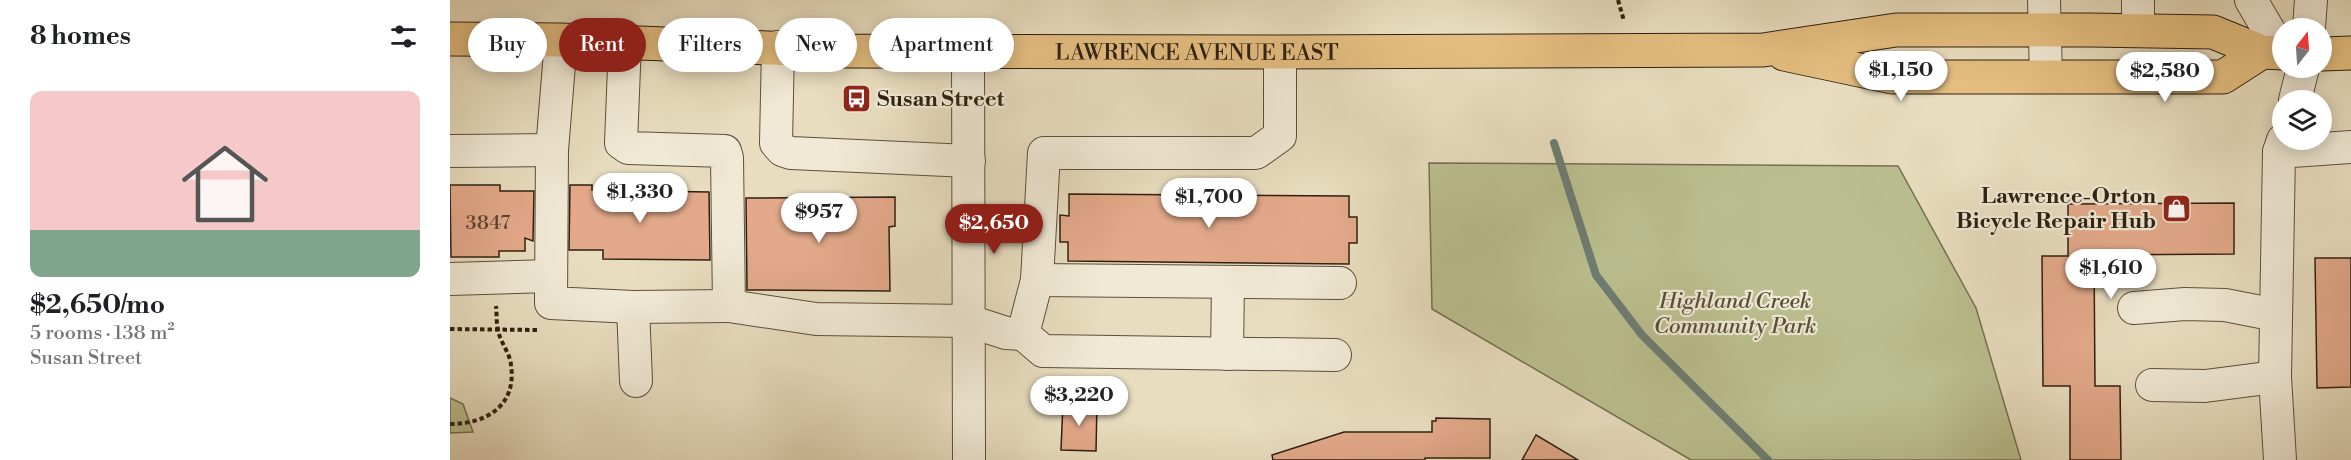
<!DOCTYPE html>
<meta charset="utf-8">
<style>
:root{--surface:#fff;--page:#f2f2f2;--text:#202124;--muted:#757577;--line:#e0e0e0;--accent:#8f2418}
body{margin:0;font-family:"Libre Bodoni",serif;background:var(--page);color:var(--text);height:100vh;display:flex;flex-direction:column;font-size:22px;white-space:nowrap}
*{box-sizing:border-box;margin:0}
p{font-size:20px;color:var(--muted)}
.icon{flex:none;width:33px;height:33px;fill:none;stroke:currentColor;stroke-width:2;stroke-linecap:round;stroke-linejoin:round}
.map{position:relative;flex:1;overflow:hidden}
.panel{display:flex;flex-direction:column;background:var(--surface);width:450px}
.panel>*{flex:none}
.hud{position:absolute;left:18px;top:18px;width:570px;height:54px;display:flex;gap:12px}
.needle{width:39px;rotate:17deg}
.controls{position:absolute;left:1822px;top:18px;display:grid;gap:12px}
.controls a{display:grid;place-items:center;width:60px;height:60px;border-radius:50%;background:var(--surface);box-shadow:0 3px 15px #0003;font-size:30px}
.price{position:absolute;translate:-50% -51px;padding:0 14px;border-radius:21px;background:#fff;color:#222;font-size:20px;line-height:39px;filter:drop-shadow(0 2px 3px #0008)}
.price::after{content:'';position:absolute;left:50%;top:36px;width:18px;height:14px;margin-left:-9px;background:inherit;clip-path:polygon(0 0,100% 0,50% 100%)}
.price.active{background:var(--accent);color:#fff}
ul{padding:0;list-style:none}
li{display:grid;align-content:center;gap:12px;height:318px;padding:0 30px}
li+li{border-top:2px solid var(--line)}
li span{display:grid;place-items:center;height:186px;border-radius:12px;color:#555}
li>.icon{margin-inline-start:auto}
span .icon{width:108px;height:108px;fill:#fffc;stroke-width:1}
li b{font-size:26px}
h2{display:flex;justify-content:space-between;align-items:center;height:72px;padding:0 30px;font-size:26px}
.chip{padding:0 21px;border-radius:27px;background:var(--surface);box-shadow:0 3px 15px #0003;font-size:21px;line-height:54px}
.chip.active{background:var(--accent);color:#fff}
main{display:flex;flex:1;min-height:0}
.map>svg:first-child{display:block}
</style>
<main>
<section class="panel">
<h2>8 homes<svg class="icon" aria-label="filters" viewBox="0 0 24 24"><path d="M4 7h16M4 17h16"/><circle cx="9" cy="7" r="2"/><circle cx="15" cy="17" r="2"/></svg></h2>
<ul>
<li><span style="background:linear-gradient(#f6c9c9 75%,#7fa58c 0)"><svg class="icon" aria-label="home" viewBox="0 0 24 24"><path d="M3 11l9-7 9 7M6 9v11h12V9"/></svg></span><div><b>$2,650/mo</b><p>5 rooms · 138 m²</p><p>Susan Street</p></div></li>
</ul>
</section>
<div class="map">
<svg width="1901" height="460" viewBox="0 0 1901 460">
<rect width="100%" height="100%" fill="#e8ddbf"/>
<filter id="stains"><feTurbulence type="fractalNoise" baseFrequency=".00333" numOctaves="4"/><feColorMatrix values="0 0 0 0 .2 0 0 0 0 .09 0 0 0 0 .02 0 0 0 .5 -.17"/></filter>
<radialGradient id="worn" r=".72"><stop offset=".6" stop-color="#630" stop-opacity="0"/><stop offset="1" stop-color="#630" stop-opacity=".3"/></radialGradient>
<g fill="#bbbf8f" stroke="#747050" stroke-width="1.5">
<path d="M979,163l469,3 78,142 45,152h-330l-259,-151z"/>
<path d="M0,398l13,6 10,28 -23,1z"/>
</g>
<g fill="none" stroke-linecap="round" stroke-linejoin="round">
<path stroke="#6d7d73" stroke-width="8" d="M1104,143l42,132 46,60 126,125"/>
</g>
<g fill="#e3a98a" stroke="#2e2011" stroke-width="1.5">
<path d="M0,185h50v6h34l-1,50 -8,-3v13h-26v6h-48z"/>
<path d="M120,185h22v5l117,2 1,68 -107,-1v-9h-34z"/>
<path d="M619,194l280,2v21h8v26h-8v21l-281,-3v-19h-8v-27l9,1z"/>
<path d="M445,197v29l-6,1 1,64 -143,-1 -1,-92z"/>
<path d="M1784,203v51l-140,1 1,131h25l1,74h-51v-74h-27l-1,-130h26v-52z"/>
<path d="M1865,258h36v129l-34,1z"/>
<path d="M613,402l34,1 -1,48 -35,-1z"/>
<path d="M986,418l54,1v39h-65v2h-152l-1,-5 72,-23h88v-11h4z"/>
<path d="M1086,435l42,25h-56z"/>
</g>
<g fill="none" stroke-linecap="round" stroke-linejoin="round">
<defs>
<g id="minor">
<path d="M1594,0l2,77"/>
<path d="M1688,0v31"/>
<path d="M1801,0l31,53"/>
<path d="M1859,28l2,-28"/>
<path d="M111,40l-9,110 -1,153 82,4 96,-1"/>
<path d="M175,42l-4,101 7,5 97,3 2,7 2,148 87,13 153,2 37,12 17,1 14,-54 7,-127h212l24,-17v-84"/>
<path d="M328,47l-2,96 6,7 9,3 178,8"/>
<path d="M518,50l1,410"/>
<path d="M1845,100l8,-32"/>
<path d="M0,151l102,-1"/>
<path d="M1829,152l72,-5"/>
<path d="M0,279l100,-3"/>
<path d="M587,280l303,3"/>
<path d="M183,307l3,74"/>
<path d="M1684,308l51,-4 40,1 51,10"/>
<path d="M573,334l20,17 292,4"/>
<path d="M777,354l1,-72"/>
<path d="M1702,385l53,1 70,-9"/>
<path d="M1830,460l-5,-83 4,-225 4,-12"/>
</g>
<g id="major">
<path id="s1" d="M0,39l111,1 286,11 433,1 483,-2 133,-20h194l123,2 49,20 21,1"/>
<path d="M1334,54l108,23h331l39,-25"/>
<path d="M1872,54l29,-1"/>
</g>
</defs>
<use href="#minor" stroke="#5c4f3c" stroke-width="34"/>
<use href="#major" stroke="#2e2011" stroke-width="35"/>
<g stroke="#2e2011" stroke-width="4" stroke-dasharray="4.5 3" stroke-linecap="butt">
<path d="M1168,0l6,21"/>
<path d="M0,329l89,1"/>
<path d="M0,424c36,0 67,-18 61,-59 -1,-12 -11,-23 -13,-35 -2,-8 -1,-16 -2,-24"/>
</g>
<use href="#minor" stroke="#f0e9d5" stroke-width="32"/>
<use href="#major" stroke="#e4be80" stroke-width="33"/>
</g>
<defs>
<symbol id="bus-square" viewBox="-11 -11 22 22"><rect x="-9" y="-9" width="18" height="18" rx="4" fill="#8f2418" stroke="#f0e9d5"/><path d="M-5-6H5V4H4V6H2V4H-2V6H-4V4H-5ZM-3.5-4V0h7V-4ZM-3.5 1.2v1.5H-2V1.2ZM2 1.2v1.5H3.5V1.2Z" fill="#fff"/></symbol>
<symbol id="shop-square" viewBox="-11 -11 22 22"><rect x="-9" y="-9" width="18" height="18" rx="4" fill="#8f2418" stroke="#f0e9d5"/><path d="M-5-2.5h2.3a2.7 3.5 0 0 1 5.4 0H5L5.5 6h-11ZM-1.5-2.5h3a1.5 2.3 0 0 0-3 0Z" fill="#fff"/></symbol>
</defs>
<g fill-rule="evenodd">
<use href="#bus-square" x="390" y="82" width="33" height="33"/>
<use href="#shop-square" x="1710" y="192" width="33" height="33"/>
</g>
<g text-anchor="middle" stroke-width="4.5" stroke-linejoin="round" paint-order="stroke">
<g font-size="20" fill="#5b422f">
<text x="38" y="229">3847</text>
</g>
<g font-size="22" fill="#2e2011" stroke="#f0e9d5">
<text dy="8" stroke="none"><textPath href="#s1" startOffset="747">LAWRENCE AVENUE EAST</textPath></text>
</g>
<g font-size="22" font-weight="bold" fill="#2e2011" stroke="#f0e9d5" text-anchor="start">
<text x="427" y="106">Susan Street</text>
<text x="1706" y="203" text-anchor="end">Lawrence-Orton<tspan x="1706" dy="25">Bicycle Repair Hub</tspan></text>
</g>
<g font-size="22" font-style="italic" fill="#585037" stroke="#f0e9d5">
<text x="1285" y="308">Highland Creek<tspan x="1285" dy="25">Community Park</tspan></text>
</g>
</g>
<rect width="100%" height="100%" filter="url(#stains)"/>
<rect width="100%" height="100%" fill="url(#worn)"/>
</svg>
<div class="controls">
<a><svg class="needle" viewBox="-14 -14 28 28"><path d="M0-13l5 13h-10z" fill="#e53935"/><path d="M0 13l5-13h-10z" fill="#757577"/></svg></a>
<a><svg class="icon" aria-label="layers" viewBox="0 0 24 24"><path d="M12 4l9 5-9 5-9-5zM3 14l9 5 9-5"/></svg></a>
</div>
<b class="price" style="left:1451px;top:102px">$1,150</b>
<b class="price" style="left:1715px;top:103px">$2,580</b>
<b class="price" style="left:190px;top:224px">$1,330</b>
<b class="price" style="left:759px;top:229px">$1,700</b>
<b class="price" style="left:369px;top:244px">$957</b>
<b class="price active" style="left:544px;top:255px">$2,650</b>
<b class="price" style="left:1661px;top:300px">$1,610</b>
<b class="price" style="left:629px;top:427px">$3,220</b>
<div class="hud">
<a class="chip">Buy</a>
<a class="chip active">Rent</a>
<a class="chip">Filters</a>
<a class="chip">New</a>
<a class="chip">Apartment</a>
</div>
</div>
</main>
